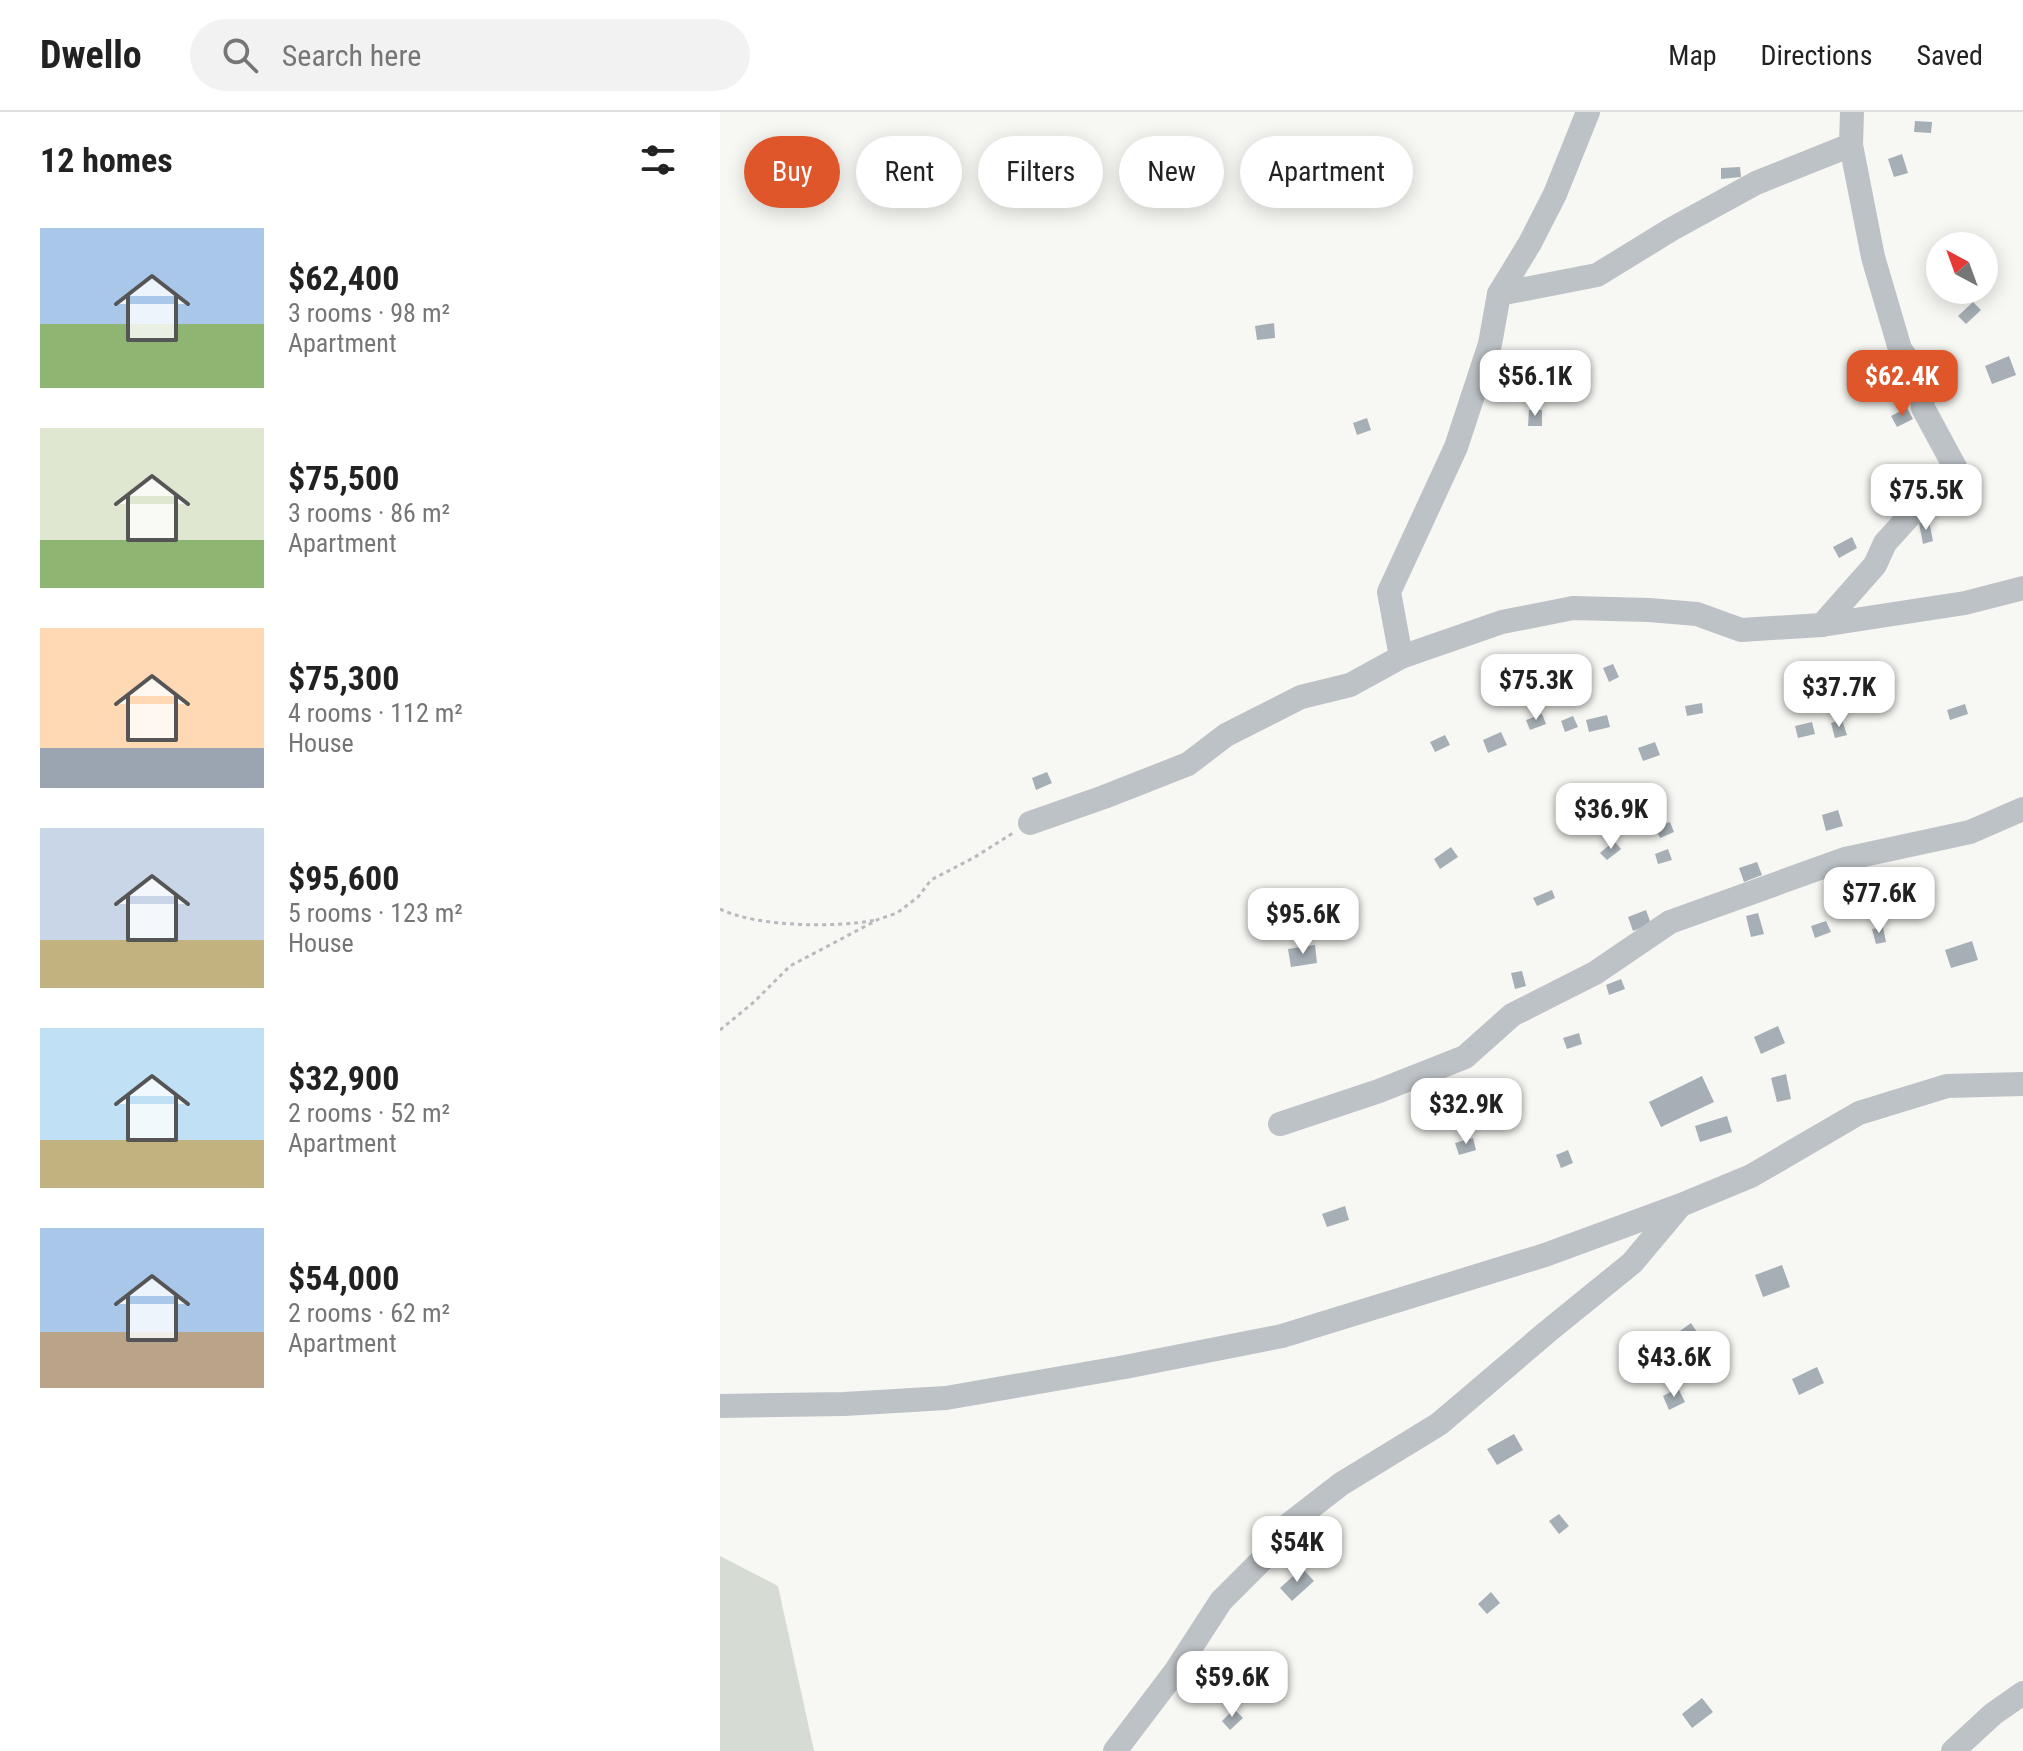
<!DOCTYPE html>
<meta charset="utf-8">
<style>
:root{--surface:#fff;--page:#f2f2f2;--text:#222;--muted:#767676;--line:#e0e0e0;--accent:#df562a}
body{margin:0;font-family:"Roboto Condensed",sans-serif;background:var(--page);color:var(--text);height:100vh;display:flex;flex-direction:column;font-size:30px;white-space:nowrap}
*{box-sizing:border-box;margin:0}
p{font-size:26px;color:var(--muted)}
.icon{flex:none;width:44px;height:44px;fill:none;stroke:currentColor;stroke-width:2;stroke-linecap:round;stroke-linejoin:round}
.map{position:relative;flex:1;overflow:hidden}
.panel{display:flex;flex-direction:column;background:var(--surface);width:720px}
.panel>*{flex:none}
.banner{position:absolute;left:24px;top:24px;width:760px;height:72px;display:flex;gap:16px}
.needle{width:52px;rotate:319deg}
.fabs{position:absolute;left:1206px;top:120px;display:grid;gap:16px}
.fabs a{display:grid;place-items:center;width:72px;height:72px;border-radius:50%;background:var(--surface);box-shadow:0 4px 20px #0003;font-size:40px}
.price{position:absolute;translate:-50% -68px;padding:0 18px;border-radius:16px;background:#fff;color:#222;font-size:26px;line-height:52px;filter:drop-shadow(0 2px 4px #0008)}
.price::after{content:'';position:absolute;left:50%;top:48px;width:24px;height:18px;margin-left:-12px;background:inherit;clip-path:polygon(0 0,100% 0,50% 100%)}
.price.active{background:var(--accent);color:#fff}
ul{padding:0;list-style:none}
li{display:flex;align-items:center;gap:24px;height:200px;padding:0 40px}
li span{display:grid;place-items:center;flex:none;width:224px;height:160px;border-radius:0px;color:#555}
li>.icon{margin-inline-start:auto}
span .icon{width:96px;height:96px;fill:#fffc;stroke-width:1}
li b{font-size:34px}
h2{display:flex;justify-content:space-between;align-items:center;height:96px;padding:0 40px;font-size:34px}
.chip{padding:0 28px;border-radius:36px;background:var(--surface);box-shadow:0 4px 20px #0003;font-size:28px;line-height:72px}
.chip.active{background:var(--accent);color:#fff}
header{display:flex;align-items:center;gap:48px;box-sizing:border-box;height:112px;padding:0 40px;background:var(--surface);border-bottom:2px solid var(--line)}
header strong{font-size:38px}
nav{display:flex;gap:44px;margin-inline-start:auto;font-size:28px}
.search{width:560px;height:72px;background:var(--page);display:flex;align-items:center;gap:20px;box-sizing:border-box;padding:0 28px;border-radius:44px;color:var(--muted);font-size:30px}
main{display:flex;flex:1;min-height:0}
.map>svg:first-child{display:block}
</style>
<header>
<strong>Dwello</strong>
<div class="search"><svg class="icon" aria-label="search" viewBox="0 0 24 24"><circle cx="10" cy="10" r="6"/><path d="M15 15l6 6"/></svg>Search here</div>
<nav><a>Map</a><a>Directions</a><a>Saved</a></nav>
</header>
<main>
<section class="panel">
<h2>12 homes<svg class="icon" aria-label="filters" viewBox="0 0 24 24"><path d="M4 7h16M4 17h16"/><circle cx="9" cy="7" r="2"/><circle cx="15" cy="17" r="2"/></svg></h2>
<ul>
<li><span style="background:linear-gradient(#a9c7e8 60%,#8fb573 0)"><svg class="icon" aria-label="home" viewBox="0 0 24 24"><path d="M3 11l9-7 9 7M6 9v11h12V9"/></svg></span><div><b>$62,400</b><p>3 rooms · 98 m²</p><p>Apartment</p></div></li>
<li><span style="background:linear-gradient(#dfe7d0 70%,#8fb573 0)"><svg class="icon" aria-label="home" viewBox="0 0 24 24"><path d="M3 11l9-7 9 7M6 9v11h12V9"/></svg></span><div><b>$75,500</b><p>3 rooms · 86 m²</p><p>Apartment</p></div></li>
<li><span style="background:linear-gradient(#ffd9b3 75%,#9aa5b1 0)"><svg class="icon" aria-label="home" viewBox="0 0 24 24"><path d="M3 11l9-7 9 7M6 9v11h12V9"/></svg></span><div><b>$75,300</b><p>4 rooms · 112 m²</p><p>House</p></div></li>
<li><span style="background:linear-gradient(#c9d6e8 70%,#c2b280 0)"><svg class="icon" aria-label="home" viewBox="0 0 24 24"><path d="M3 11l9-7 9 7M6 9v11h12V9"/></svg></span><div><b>$95,600</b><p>5 rooms · 123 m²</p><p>House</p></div></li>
<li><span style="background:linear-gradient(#bfe0f5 70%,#c2b280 0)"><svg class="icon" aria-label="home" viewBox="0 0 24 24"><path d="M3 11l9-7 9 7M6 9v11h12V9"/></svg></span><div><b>$32,900</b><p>2 rooms · 52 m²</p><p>Apartment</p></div></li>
<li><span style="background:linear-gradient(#a9c7e8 65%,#b9a48a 0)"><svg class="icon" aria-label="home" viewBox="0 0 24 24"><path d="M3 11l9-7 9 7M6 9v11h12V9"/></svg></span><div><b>$54,000</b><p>2 rooms · 62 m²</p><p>Apartment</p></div></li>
</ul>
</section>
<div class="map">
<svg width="1303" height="1639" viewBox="0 0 1303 1639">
<rect width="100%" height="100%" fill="#f7f7f3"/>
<path fill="#d6dbd3" d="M0,1444l58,30 36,165h-94z"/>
<g fill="#a6afb5">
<path d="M1195,9l17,1 -1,11 -17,-1z"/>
<path d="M1182,42l6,19 -14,4 -6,-18z"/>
<path d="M1020,55l1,10 -20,2v-11z"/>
<path d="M1253,190l8,8 -15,14 -8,-8z"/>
<path d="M554,211l1,15 -18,2 -2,-14z"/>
<path d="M1289,244l7,19 -24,9 -7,-18z"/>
<path d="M1184,257l7,11 -16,11 -8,-11z"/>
<path d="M1187,296l6,11 -16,8 -6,-11z"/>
<path d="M809,298h13v16h-14z"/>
<path d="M647,306l4,12 -14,5 -4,-12z"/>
<path d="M1209,409l4,20 -10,3 -4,-21z"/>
<path d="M1132,425l5,11 -18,10 -6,-11z"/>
<path d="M893,552l6,13 -10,5 -6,-14z"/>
<path d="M1093,574l5,16 -13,4 -4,-16z"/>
<path d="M982,591l1,10 -16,3 -2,-10z"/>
<path d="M1245,592l3,10 -18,6 -3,-10z"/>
<path d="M822,602l4,10 -16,6 -4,-10z"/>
<path d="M887,603l3,12 -21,5 -3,-12z"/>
<path d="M853,604l5,11 -13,5 -4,-11z"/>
<path d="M1122,608l5,15 -12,3 -4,-15z"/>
<path d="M1092,610l3,12 -17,4 -3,-12z"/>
<path d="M781,620l6,13 -19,8 -5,-13z"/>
<path d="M725,623l5,10 -15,7 -5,-10z"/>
<path d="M935,630l5,13 -17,6 -5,-13z"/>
<path d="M327,660l5,11 -16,7 -4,-12z"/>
<path d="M1118,698l5,16 -17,5 -4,-16z"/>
<path d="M950,710l4,10 -14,6 -5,-11z"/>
<path d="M894,729l7,8 -14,11 -7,-7z"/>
<path d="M731,735l7,10 -18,12 -6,-10z"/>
<path d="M948,737l4,11 -14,4 -3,-10z"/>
<path d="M1037,750l5,13 -18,7 -5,-14z"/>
<path d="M832,778l3,8 -18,8 -4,-8z"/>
<path d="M926,798l5,14 -18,7 -5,-14z"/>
<path d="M1038,801l6,21 -13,3 -5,-21z"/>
<path d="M1106,809l5,11 -16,6 -4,-12z"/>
<path d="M1163,815l3,15 -10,2 -4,-15z"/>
<path d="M1252,829l6,19 -27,8 -6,-18z"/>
<path d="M595,833l2,18 -26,4 -3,-18z"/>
<path d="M802,859l4,15 -11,3 -4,-16z"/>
<path d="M901,867l4,10 -16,6 -3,-10z"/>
<path d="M1058,914l7,17 -24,11 -7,-17z"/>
<path d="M859,921l3,11 -15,5 -4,-11z"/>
<path d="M1066,962l5,25 -14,3 -6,-24z"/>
<path d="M982,964l12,26 -53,25 -12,-25z"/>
<path d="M1007,1004l5,16 -32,10 -5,-16z"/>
<path d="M753,1026l3,12 -17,5 -4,-12z"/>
<path d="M848,1038l5,13 -12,5 -5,-13z"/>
<path d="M625,1094l4,14 -22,7 -5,-13z"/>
<path d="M1062,1153l8,22 -27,10 -8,-22z"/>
<path d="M971,1211l10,15 -18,12 -10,-14z"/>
<path d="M1097,1255l7,16 -25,12 -7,-16z"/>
<path d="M958,1276l7,14 -16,8 -6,-14z"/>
<path d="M794,1322l9,16 -26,15 -10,-16z"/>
<path d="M839,1402l10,12 -10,8 -10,-13z"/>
<path d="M582,1456l12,13 -22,20 -12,-13z"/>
<path d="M771,1480l9,11 -13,11 -9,-10z"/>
<path d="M982,1586l11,14 -21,16 -10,-14z"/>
<path d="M514,1597l9,9 -13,12 -8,-9z"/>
</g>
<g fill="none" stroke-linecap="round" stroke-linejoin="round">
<g stroke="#b8bbbe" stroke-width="3" stroke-dasharray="4 4" stroke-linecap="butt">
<path d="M0,797c37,18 115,19 156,11"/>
<path d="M0,918l34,-28 36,-36 89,-47 18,-6 21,-16 13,-17 44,-23 38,-24"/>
</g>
<g stroke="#bdc2c6" stroke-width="24">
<path d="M779,182l98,-19 75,-46 84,-46 95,-38"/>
<path d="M1102,513l53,-60 10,-22 37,-41 34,-33 -33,-61 -2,-30 -21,-29 -27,-92 -22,-112 1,-33"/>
<path d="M681,545l-12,-65 67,-145 34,-103 9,-50 31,-51 25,-49 33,-82"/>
<path d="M310,711l74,-26 84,-33 38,-29 75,-38 49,-12 51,-28 101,-35 71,-14 76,2 48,4 44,16 81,-5 143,-22 58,-15"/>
<path d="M560,1012l99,-33 86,-34 47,-42 83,-42 75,-51 175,-63 125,-27 53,-23"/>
<path d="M0,1294l124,-2 102,-6 179,-31 157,-31 263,-81 136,-50 70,-29 108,-63 88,-27 76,-2"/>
<path d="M395,1639l60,-79 46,-71 47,-47 15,-25 58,-45 98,-60 108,-92 85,-69 47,-56"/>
<path d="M1233,1639l40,-37 30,-21"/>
</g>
</g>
</svg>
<div class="fabs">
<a><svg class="needle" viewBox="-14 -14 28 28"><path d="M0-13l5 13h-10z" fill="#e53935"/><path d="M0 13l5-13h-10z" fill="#767676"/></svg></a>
</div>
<b class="price" style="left:815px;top:306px">$56.1K</b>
<b class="price active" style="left:1182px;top:306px">$62.4K</b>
<b class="price" style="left:1206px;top:420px">$75.5K</b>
<b class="price" style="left:816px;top:610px">$75.3K</b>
<b class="price" style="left:1119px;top:617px">$37.7K</b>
<b class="price" style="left:891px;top:739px">$36.9K</b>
<b class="price" style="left:1159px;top:823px">$77.6K</b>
<b class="price" style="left:583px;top:844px">$95.6K</b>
<b class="price" style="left:746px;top:1034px">$32.9K</b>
<b class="price" style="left:954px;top:1287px">$43.6K</b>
<b class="price" style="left:577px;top:1472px">$54K</b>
<b class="price" style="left:512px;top:1607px">$59.6K</b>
<div class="banner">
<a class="chip active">Buy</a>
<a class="chip">Rent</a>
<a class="chip">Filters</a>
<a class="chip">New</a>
<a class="chip">Apartment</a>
</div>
</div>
</main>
